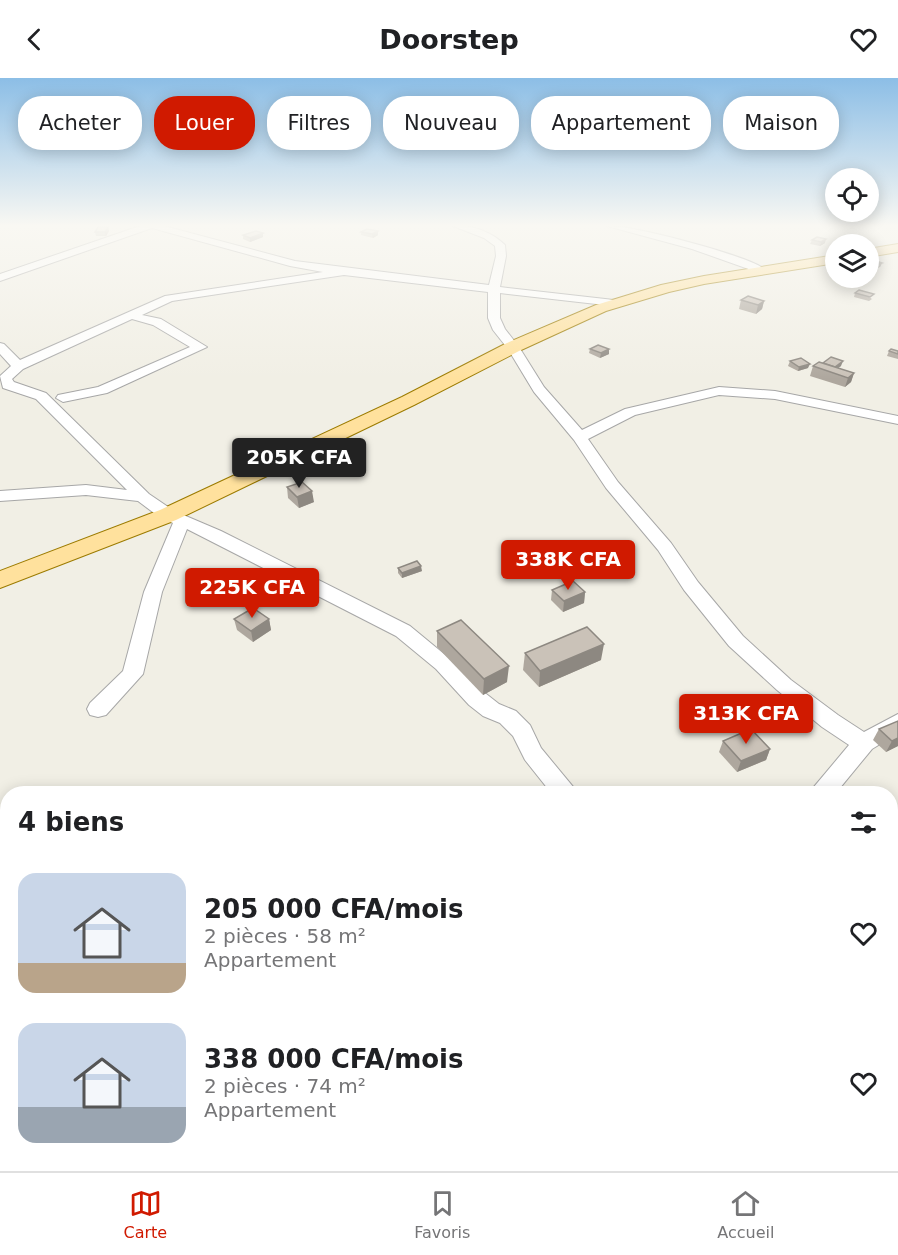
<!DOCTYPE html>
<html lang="fr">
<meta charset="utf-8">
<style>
:root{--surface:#fff;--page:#f6f6f6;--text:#202124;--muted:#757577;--line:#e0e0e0;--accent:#d01a00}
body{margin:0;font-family:"DejaVu Sans",sans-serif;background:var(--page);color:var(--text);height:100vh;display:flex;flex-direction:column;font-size:22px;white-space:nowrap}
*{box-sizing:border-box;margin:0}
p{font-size:20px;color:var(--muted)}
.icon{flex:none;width:33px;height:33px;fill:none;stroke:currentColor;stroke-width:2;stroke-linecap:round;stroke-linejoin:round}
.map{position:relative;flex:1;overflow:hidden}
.details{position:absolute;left:0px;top:708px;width:898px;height:386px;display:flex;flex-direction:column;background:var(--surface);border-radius:24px 24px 0 0;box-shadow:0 3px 15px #0003}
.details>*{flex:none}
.hud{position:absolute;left:18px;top:18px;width:862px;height:54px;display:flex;gap:12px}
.tools{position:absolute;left:825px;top:90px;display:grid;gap:12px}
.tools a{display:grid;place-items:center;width:54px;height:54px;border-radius:50%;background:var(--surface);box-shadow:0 3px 15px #0003;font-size:30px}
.price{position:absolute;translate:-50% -51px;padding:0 14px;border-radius:6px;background:var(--accent);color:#fff;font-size:20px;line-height:39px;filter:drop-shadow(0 2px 3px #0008)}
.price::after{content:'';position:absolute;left:50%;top:36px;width:18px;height:14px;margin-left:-9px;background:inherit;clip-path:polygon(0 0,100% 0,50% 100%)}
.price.selected{background:#222;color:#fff}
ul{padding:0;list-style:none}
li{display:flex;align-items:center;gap:18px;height:150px;padding:0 18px}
li span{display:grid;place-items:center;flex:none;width:168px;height:120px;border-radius:18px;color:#555}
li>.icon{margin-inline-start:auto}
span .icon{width:72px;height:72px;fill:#fffc;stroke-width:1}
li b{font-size:26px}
h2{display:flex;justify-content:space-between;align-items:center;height:72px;padding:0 18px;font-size:26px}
.tag{padding:0 21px;border-radius:24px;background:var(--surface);box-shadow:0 3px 15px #0003;font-size:21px;line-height:54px}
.tag.selected{background:var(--accent);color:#fff}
header{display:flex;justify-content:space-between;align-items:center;height:78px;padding:0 18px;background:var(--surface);font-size:27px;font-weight:600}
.tabs{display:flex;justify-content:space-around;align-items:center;height:84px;border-top:2px solid var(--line);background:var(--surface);font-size:16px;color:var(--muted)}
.tabs a{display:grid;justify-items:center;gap:3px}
.tabs .selected{color:var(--accent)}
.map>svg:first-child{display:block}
</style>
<header><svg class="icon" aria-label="back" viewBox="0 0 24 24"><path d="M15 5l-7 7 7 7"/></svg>Doorstep<svg class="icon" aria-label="heart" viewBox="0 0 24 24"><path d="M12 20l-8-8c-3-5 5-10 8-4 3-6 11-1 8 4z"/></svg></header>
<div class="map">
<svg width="898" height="1093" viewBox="0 0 898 1093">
<rect width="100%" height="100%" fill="#f1efe5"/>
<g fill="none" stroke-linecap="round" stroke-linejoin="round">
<defs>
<g id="minor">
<path d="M140,148h24l131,35 194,24 7,-29 -1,-10 -11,-8 -31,-12c18,-2 39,6 52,19l1,11 -6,31 114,13 6,3 -6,3 -114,-13v25l5,11 14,18 25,40 38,43 43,-21 94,-22 56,4 123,25v8l-123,-25 -56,-4 -84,20 -47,24 30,43 53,61 27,39 45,54 48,44 47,35 26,17 34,-18v19l-26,16 -37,45h-27l41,-49 -27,-18 -45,-37 -48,-44 -45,-56 -26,-40 -52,-62 -32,-48 -40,-48 -26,-43 -15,-19 -5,-12v-26l-144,-17 -172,26 -30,14 19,4 46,28 -100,46 -44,9 -7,-4 2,-3 40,-8 92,-40 -37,-22 -21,-6 -109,50 -11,10 2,3 32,11 103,101 25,17 47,20 189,95 40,33 35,34 14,11 17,7 14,14 11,23 38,46h-27l-27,-34 -12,-24 -13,-13 -17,-7 -14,-11 -33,-36 -40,-33 -209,-107 -25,63 -19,82 -37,41 -8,2 -8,-2 -3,-6 3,-6 33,-32 21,-79 29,-69 -11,-4 -24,-18 -52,-6 -86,6v-10l86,-6 41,5 -91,-91 -33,-11 -3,-12 11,-10 -11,-12v-11l4,1 16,16 145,-64 158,-24 -33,-6 -138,-38 -152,53v-7z"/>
<path d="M607,148c22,-2 143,30 159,44l-1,2h-8l-65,-23z"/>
<path d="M891,816l7,2v24l-7,-2z"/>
<path d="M891,1024l7,3v36l-7,-3z"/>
<path d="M453,1086h33l-2,7h-34z"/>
</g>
<g id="major">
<path d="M898,166v8l-30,5v-8z"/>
<path d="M836,177v8l-132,21 -35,8 -63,19 -87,40 -105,54 -238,115 -176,68v-17l160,-61 242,-113 105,-54 89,-38 65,-20 43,-9z"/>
</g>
</defs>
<use href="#minor" stroke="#a7a7a7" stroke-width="2"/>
<use href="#major" stroke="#9c7b00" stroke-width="2"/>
<use href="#minor" fill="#fff" fill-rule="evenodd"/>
<use href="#major" fill="#ffe19d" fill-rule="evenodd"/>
</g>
<g fill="#aea79e">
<path d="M108,149l1,4 -3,5h-10l-1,-4z"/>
<path d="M361,154l17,3 -5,3 -12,-3z"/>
<path d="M243,157l20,2 -13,5 -7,-3z"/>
<path d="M812,162l13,3 -5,3 -10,-2z"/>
<path d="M868,182l14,3 -2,4 -7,2 -5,-1z"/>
<path d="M859,212l13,9 -3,2 -15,-4 1,-4z"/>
<path d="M741,222l23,1 -2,8 -6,5 -17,-5z"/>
<path d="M590,271l19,5 -9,4 -11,-5z"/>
<path d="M889,273h9v8l-11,-3z"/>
<path d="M790,283l18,7 -10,3 -10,-5z"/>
<path d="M823,285l18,3 -3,2 16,5 -3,9 -6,5 -35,-11 3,-10z"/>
<path d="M287,409l27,15 -15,6 -11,-10z"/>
<path d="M398,490l24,3 -20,7 -4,-5z"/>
<path d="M552,512l33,2 -1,11 -21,9 -12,-12z"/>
<path d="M234,541h35l2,11 -18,12 -16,-12z"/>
<path d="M437,553l70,51 -24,13 -46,-48z"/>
<path d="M525,575l76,7 -62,27 -16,-17z"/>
<path d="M879,651l19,17 -12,6 -13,-12z"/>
<path d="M723,663l47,8 -4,11 -29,12 -18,-20z"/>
</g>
<g fill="#8d8881">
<path d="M108,149l1,4 -3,5 -1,-4z"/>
<path d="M378,153v4l-5,3 -1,-4z"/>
<path d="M263,155v4l-13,5v-4z"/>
<path d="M826,161l-1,4 -5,3 1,-4z"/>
<path d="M882,185l-2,4 -7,2 2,-4z"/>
<path d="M764,223l-2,8 -6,5 2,-9z"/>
<path d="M609,271v5l-9,4 1,-5z"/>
<path d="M843,283l-2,5 -9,6 2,-5z"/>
<path d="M810,286l-2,4 -10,3 1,-4z"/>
<path d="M854,295l-3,9 -6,5 3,-9z"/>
<path d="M312,413l2,11 -15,6 -2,-11z"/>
<path d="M421,488l1,5 -20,7v-5z"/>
<path d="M585,514l-1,11 -21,9 1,-11z"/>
<path d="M269,541l2,11 -18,12 -2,-11z"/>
<path d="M604,566l-3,16 -62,27 1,-16z"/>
<path d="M509,588l-2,16 -24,13 1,-16z"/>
<path d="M898,660v8l-12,6 6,-11z"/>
<path d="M770,671l-4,11 -29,12 4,-11z"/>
</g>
<g fill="#cac2b8" stroke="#8d8881" stroke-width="1.5">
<path d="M98,149h10l-3,5h-10z"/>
<path d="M367,151l11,2 -6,3 -11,-2z"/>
<path d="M256,153l7,2 -13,5 -7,-3z"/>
<path d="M817,159l9,2 -5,3 -9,-2z"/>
<path d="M870,181l12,4 -7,2 -7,-2v-3z"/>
<path d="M859,212l15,4 -4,3 -15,-4z"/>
<path d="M748,218l16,5 -6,4 -17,-5z"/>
<path d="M598,267l11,4 -8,4 -11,-4z"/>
<path d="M891,271l7,2v3l-9,-3z"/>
<path d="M831,279l12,4 -8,6 -12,-4z"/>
<path d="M801,280l9,6 -11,3 -9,-6z"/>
<path d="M819,284l35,11 -6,5 -35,-12z"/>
<path d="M302,404l10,9 -15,6 -10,-10z"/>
<path d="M417,483l4,5 -19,7 -4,-5z"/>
<path d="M573,503l12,11 -21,9 -12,-11z"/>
<path d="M253,530l16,11 -18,12 -17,-12z"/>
<path d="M461,542l48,46 -25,13 -47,-48z"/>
<path d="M587,549l17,17 -64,27 -15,-18z"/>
<path d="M898,643v17l-6,3 -13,-12z"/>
<path d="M751,651l19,20 -29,12 -18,-20z"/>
</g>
<linearGradient id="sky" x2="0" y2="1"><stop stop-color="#8cbee6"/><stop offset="0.49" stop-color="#f9f8f3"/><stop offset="1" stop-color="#f9f8f3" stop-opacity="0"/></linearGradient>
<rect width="898" height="301" fill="url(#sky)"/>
</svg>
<div class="tools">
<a><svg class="icon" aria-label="locate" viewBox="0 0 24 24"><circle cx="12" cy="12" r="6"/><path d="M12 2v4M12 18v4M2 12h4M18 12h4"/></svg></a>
<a><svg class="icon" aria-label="layers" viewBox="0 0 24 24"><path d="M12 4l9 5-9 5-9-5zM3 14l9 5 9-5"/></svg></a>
</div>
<b class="price selected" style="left:299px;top:411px">205K CFA</b>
<b class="price" style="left:568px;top:513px">338K CFA</b>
<b class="price" style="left:252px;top:541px">225K CFA</b>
<b class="price" style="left:746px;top:667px">313K CFA</b>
<div class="hud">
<a class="tag">Acheter</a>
<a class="tag selected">Louer</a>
<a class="tag">Filtres</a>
<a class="tag">Nouveau</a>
<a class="tag">Appartement</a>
<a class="tag">Maison</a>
</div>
<section class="details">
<h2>4 biens<svg class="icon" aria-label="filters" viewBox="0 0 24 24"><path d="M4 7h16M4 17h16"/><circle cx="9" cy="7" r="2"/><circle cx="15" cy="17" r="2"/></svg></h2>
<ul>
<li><span style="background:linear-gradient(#c9d6e8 75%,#b9a48a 0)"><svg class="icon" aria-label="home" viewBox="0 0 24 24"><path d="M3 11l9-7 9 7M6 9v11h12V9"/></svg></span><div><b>205 000 CFA/mois</b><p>2 pièces · 58 m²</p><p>Appartement</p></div><svg class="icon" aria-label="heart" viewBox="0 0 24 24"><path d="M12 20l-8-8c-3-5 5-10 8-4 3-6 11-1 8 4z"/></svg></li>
<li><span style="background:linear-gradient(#c9d6e8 70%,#9aa5b1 0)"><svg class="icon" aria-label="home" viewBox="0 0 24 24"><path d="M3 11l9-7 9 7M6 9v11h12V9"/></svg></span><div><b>338 000 CFA/mois</b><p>2 pièces · 74 m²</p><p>Appartement</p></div><svg class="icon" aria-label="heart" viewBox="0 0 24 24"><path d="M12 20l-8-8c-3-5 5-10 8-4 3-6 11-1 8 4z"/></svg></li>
</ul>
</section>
</div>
<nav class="tabs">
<a class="selected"><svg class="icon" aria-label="map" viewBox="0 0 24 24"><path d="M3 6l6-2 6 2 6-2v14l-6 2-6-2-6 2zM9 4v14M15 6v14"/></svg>Carte</a>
<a><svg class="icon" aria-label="saved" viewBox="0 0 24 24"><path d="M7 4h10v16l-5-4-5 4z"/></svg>Favoris</a>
<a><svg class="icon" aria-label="home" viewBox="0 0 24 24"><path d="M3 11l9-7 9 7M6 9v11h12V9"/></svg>Accueil</a>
</nav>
